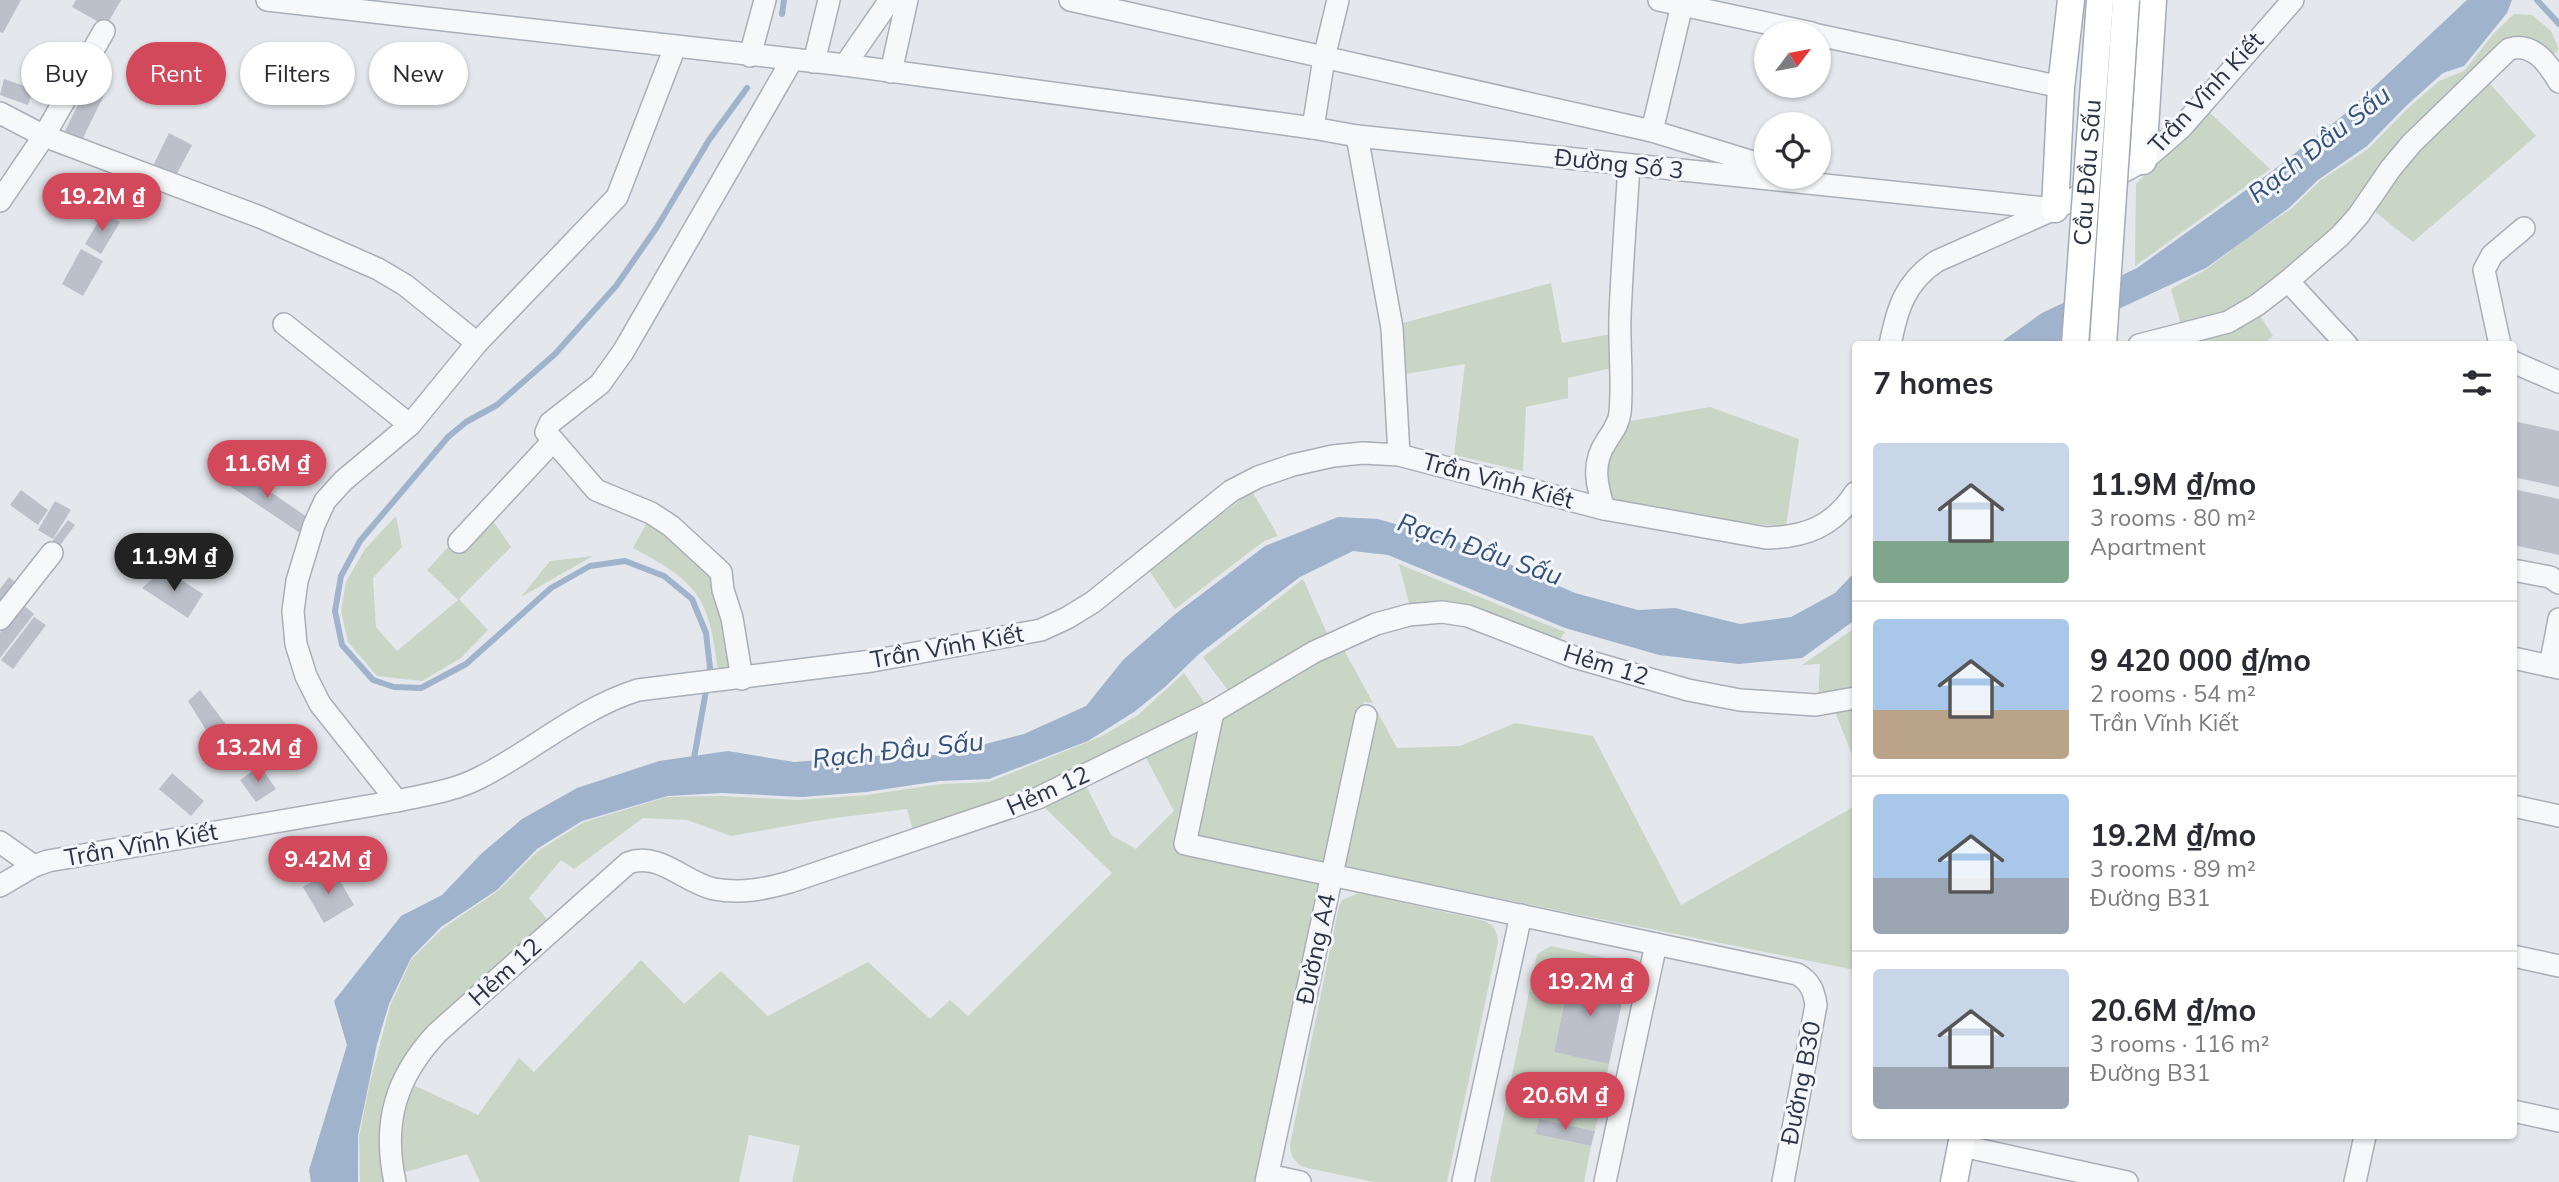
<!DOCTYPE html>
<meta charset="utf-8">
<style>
:root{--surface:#fff;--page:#f7f7f7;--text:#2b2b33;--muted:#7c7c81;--line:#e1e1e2;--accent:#d1495b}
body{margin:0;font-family:Mulish,sans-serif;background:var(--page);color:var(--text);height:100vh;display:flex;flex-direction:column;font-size:26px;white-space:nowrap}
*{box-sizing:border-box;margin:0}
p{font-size:23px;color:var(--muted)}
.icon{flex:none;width:38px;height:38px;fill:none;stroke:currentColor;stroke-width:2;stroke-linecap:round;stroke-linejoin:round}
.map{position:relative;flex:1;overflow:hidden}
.details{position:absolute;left:1852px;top:341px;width:665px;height:798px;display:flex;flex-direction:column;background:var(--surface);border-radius:7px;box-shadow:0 2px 5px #0004}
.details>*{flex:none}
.guide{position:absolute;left:21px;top:42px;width:665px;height:63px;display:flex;gap:14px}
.needle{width:46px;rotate:58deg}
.controls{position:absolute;left:1754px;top:21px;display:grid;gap:14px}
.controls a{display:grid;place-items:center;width:77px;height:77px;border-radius:50%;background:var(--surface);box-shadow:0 2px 5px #0004;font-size:35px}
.price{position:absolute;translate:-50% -60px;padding:0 16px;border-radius:24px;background:var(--accent);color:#fff;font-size:23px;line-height:46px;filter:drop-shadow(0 2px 4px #0008)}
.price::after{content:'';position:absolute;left:50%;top:42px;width:21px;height:16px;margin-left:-10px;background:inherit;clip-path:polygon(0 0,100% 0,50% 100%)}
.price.on{background:#222;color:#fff}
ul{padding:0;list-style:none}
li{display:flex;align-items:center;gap:21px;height:175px;padding:0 21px}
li+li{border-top:2px solid var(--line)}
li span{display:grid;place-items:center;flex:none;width:196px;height:140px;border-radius:7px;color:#555}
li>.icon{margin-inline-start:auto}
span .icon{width:84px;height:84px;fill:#fffc;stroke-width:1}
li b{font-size:30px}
h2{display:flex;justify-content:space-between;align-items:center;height:84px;padding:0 21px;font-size:30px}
.chip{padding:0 24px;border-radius:32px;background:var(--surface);box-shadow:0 2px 5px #0004;font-size:24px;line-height:63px}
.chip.on{background:var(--accent);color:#fff}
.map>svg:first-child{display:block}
</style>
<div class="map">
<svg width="2559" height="1182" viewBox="0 0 2559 1182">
<rect width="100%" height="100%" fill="#e4e7ec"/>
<g fill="#c9d6c5">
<path d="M2514,14l18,1 19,16 8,18 -10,10 -31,-17 -159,167 -115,99 -62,20 -11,-39 36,-20 40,-31 44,-29 30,-29 47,-31 39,-40 32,-28 25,-10 31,-39z"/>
<path d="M2485,78l51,58 -123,106 -44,-35 25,-37z"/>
<path d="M2208,111l62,58 -135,97 1,-82z"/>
<path d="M1551,283l11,60 49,-9v34l-43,10v20l-42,9 -3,64 -69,-16 11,-91 -65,11 -4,-50z"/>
<path d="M2259,314l14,22 -12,9h-64l-4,-7z"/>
<path d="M1710,407l89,32 -13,87c-61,-2 -119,-21 -180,-24l-2,-37 21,-43z"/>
<path d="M1252,491l26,45 -14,5 -89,68 -26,-39z"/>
<path d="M396,516l6,31 -29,31 3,49 21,24 61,-51 -31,-30 23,-25 40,-28 21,30 -52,52 29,31 -27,28 -39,23 -45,-5 -29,-34 -7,-31 5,-29 19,-33z"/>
<path d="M650,517l67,57 19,97h-18c-9,-74 -19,-88 -85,-123z"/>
<path d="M593,556l-72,41 29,-36z"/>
<path d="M1399,564l166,68 -9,14 -145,-35z"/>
<path d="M1303,579l26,59 -99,55 -27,-36z"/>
<path d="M1852,630l3,3v60l-37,8 2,-37 -18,1z"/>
<path d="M1343,648l30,55 -9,-1 -39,161 -130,-25 27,-122z"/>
<path d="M1184,673l24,35 -96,49 -197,80 -8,-28 -80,10 -96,17 -44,-16 -44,-2 -69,51 -13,-9 -32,38 22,26 -134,125 -27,133h-30l-1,-45 10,-51 21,-80 21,-46 31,-31 57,-39 39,-39 46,-29 83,-25 55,-1 76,4 69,-5 73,-11 49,-2 111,-45 38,-22z"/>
<path d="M1855,705v57l-21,-53z"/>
<path d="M1377,711l20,37 63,-2 55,-23 78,13 88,169 174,-99v164l-512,-103z"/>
<path d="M1200,724l-25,126 143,33 -63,299h-463l8,-36 -51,-11 -10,47h-259l-13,-28 -65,19 -4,-42 9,-49 71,33 41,-57 15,14 107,-112 43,44 37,-33 47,45 100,-54 62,57 20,-19 18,16 144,-143 -71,-69 43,-22 27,53 25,14 38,-38 -31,-59z"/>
<path d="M1359,893l126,28c10,5 12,11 13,21l-51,240h-73l-71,-15c-9,-6 -13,-11 -13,-22l49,-239 3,-6z"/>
<path d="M1551,946l68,15 8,15 -1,7 -55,-12 -17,80 55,13 -14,67 -56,-12 -4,15 56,12 -7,36h-94l47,-228z"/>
</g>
<g fill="#9fb4cc">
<path d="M2467,0h45l-5,13 -43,53 -21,7 -37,33 -39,40 -49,34 -29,28 -83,60 -128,60 -24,17h-57l45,-32 95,-45 134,-96 75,-59z"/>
<path d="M1338,517l40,2 81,23 116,51 63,17 37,-2 65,16 51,-7 44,-24 20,-21v48l-53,38 -63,6 -80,-9 -94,-27 -177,-73 -35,-4 -53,26 -101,77 -34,33 -31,25 -46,29 -99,38 -49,2 -74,11 -64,5 -80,-4 -54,3 -86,25 -45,28 -40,41 -56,37 -30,31 -22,46 -12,40 -19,92v46h-47l-2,-12 38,-125 -13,-44 67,-85 41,-21 40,-42 40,-34 55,-31 82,-27 69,-10 66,11 76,-6 73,-1 81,-21 62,-28 37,-46 51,-45 91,-69z"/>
</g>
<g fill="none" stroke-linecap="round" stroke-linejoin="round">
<g stroke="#9fb4cc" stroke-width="6">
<path d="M2537,0l22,24"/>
<path d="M782,14l2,-14"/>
<path d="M693,764l17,-96 -4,-35 -14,-34 -28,-23 -39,-15 -35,5 -39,22 -85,76 -45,24 -27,-1 -21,-7 -31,-35 -7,-34 6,-35 19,-35 88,-104 18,-15 31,-17 58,-51 61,-68 41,-59 52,-87 38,-52"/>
</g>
</g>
<g fill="#bbc0ca">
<path d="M0,0h21l-18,33 -3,-1z"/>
<path d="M76,0h45l-15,26 -34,-19z"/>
<path d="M4,79l29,10 -5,16 -28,-10z"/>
<path d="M89,82l17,9 -24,49 -17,-9z"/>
<path d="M169,133l23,12 -20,38 -22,-11z"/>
<path d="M104,212l16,10 -19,32 -16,-10z"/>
<path d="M81,249l22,12 -20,35 -21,-12z"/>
<path d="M2513,421l46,10v56l-46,-10z"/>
<path d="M234,467l76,52 -10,14 -76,-51z"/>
<path d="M2513,489l46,10v56l-46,-10z"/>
<path d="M21,490l27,20 -10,15 -28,-20z"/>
<path d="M55,501l16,9 -18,29 -15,-9z"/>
<path d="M68,520l7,5 -17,23 -7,-5z"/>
<path d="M164,569l39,25 -15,24 -46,-30z"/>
<path d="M9,577l11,9 -20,27v-24z"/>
<path d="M22,604l12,10 -34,44v-25z"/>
<path d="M34,617l12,8 -33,44 -12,-9z"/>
<path d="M200,690l37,49 -21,7 -28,-45z"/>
<path d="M260,766l16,23 -20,13 -16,-22z"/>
<path d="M172,773l32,28 -13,15 -32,-27z"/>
<path d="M333,869l21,36 -30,18 -21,-36z"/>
<path d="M1571,971l55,12 -17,81 -55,-12z"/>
<path d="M1539,1119l56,12 -4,15 -56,-12z"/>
</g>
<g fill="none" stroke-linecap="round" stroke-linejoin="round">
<defs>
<g id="minor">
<path d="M267,0l578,65 468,63"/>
<path d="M1070,0l582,131 114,35"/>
<path d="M1338,0l-14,58 -11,70 44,8 698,73"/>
<path d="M1659,0l153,33"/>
<path d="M1818,35l243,52"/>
<path d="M750,56l15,-56"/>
<path d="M814,62l15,-62"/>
<path d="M845,65l45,-65"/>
<path d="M891,72l16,-72"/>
<path d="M0,113l44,23 216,81 118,52 27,16 72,58"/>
<path d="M1652,131l30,-126"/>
<path d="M1357,136l35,192 7,127"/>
<path d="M0,201l44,-65 60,-105"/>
<path d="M2288,281l59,64"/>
<path d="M284,324l126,101"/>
<path d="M1890,345c7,-36 15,-63 47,-84l118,-52 88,-48 38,-33 112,-128"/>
<path d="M2139,345l89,-23 29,-17 31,-24 52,-45 18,-20 33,-48 21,-25 97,-94c24,-7 39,14 50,33"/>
<path d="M2500,345l-16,-75 8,-15 32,-27"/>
<path d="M2513,362l46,20"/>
<path d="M1604,509c-7,-23 -13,-45 2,-67 6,-10 12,-16 14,-29 3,-32 -1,-65 0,-97 2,-50 6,-101 9,-151"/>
<path d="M459,542l94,-101"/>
<path d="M2513,570l37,7 9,6"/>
<path d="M0,619l52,-66"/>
<path d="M2513,658l46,10"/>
<path d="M2550,666l9,-47"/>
<path d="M742,679l-10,-61 -9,-28 -2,-18 -50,-46 -20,-13 -55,-23 -50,-58 4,-9 50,-39 23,-32 169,-292"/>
<path d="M1213,712l-28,132 612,130c13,7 17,17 19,31l-33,177"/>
<path d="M397,801l-77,-97 -14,-28 -10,-32 -3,-33 4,-30 17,-56 11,-24 18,-20 67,-56 67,-82 140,-146 58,-150"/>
<path d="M2513,806l46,10"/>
<path d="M0,842l34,24"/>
<path d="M0,886l34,-20 14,-5 349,-60c27,-6 57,-10 82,-23 54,-27 101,-70 159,-88l234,-29 169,-31 26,-12 26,-16 138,-111 27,-14 35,-12 40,-9 30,-3 36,2 205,54 162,29c39,-1 67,-11 89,-45"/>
<path d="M2513,956l46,10"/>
<path d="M2513,1111l46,10"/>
<path d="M1976,1149l151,33"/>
<path d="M1268,1175l32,7"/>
<path d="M395,1182c-13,-60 1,-105 42,-149l191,-170c31,-12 57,20 86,26 27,5 51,0 76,-7l248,-84 175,-86 101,-60 62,-28 33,-9 33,-3 26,4 106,41 114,33 52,10 76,5 39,-7"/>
<path d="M1266,1182l100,-466"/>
<path d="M1463,1182l58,-267"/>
<path d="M1605,1182l51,-238"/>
<path d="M2355,1182l10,-46"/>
</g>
<g id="major">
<path d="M2143,161l10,-161"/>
<path d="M2055,209l6,-122 10,-87"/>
<path d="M1954,1182l9,-46"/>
</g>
</defs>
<use href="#minor" stroke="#a9aeb7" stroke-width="24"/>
<use href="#major" stroke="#a3abb8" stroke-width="29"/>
<use href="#minor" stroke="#f7f8fa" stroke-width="21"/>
<use href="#major" stroke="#fff" stroke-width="26"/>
<defs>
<g id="major-bridge">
<path id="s1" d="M2075,345l25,-345"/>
<path d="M2103,345l23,-345"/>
</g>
</defs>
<use href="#major-bridge" stroke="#a3abb8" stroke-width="29" stroke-linecap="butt"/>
<use href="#major-bridge" stroke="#fff" stroke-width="26"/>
</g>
<g text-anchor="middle" stroke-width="6" stroke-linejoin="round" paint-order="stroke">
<g font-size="24" fill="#2b3445" stroke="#f4f6f9">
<text transform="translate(2206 93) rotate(-47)" y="8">Trần Vĩnh Kiết</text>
<text transform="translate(1619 164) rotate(6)" y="8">Đường Số 3</text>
<text dy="8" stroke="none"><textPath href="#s1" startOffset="173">Cầu Đầu Sấu</textPath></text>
<text transform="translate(1498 481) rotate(15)" y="8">Trần Vĩnh Kiết</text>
<text transform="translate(947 647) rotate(-10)" y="8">Trần Vĩnh Kiết</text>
<text transform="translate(1606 665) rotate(17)" y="8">Hẻm 12</text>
<text transform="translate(1048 791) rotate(-24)" y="8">Hẻm 12</text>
<text transform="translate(141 845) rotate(-10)" y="8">Trần Vĩnh Kiết</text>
<text transform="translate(1316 949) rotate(-78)" y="8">Đường A4</text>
<text transform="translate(505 972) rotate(-42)" y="8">Hẻm 12</text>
<text transform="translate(1801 1083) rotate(-79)" y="8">Đường B30</text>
</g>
<g font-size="26" font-style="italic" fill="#34527a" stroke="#f4f6f9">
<text transform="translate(2319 144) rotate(-38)" y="9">Rạch Đầu Sấu</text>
<text transform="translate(1480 549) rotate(19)" y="9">Rạch Đầu Sấu</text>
<text transform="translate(898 750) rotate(-6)" y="9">Rạch Đầu Sấu</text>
</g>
</g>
</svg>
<div class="controls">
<a><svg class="needle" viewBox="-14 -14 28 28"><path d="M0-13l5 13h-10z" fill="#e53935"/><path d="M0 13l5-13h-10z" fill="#7c7c81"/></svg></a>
<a><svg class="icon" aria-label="locate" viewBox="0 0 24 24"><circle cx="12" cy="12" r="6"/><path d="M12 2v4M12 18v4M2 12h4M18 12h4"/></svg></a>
</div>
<b class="price" style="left:102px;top:233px">19.2M ₫</b>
<b class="price" style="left:267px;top:500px">11.6M ₫</b>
<b class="price on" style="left:174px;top:593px">11.9M ₫</b>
<b class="price" style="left:258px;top:784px">13.2M ₫</b>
<b class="price" style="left:328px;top:896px">9.42M ₫</b>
<b class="price" style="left:1590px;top:1018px">19.2M ₫</b>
<b class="price" style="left:1565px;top:1132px">20.6M ₫</b>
<div class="guide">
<a class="chip">Buy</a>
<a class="chip on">Rent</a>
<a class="chip">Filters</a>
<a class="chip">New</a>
</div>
<section class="details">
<h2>7 homes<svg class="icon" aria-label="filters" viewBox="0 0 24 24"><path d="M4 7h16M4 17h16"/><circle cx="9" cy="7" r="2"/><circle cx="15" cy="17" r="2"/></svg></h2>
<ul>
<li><span style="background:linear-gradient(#c9d6e8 70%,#7fa58c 0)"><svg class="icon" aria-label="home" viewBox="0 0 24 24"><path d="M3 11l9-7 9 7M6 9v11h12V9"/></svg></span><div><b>11.9M ₫/mo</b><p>3 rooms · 80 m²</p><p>Apartment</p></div></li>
<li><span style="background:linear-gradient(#a9c7e8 65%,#b9a48a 0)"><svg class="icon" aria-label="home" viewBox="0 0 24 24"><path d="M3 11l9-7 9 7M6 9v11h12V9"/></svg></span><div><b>9 420 000 ₫/mo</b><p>2 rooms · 54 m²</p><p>Trần Vĩnh Kiết</p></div></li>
<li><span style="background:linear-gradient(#a9c7e8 60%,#9aa5b1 0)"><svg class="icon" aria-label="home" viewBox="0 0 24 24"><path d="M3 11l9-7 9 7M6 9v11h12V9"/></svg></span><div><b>19.2M ₫/mo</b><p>3 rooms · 89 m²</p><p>Đường B31</p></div></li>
<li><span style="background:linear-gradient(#c9d6e8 70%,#9aa5b1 0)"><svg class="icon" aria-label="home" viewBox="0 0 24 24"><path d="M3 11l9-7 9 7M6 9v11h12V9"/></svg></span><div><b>20.6M ₫/mo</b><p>3 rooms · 116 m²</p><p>Đường B31</p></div></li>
</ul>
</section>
</div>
